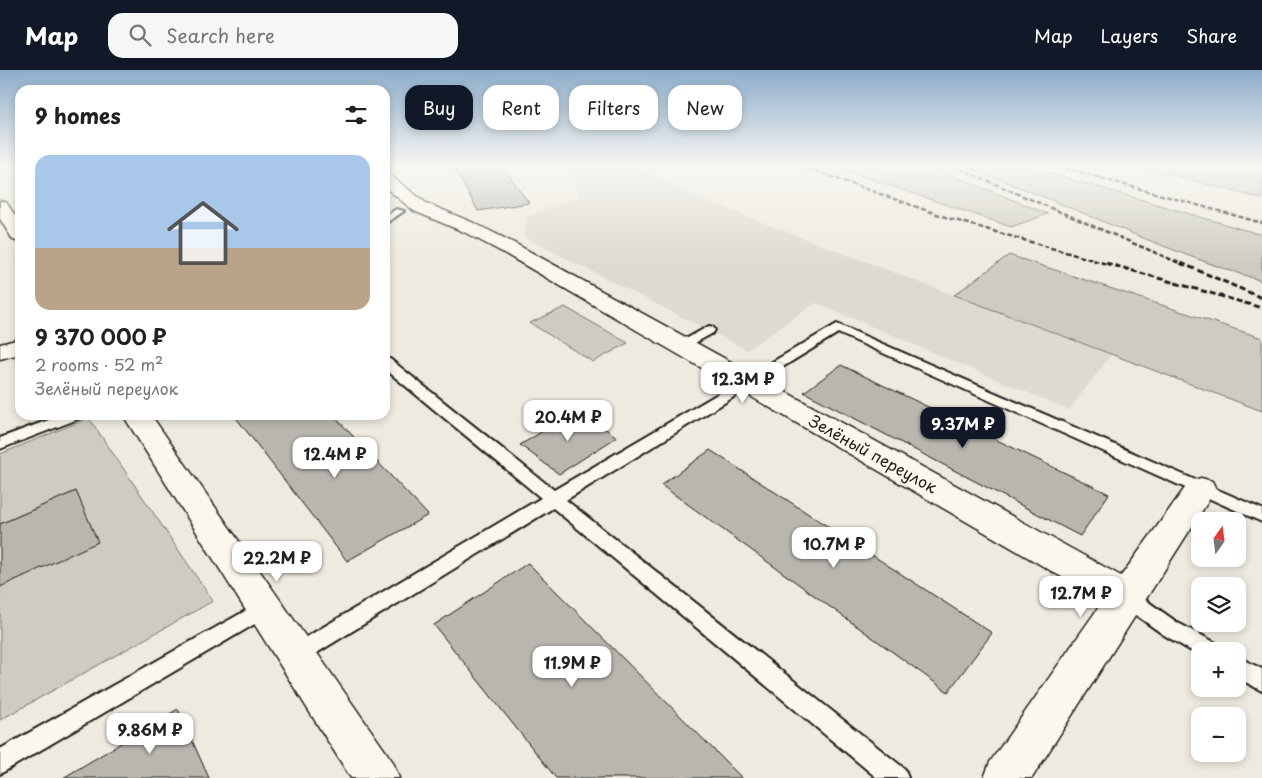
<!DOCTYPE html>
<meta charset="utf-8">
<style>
:root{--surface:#fff;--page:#f6f6f6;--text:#202124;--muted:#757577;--accent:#111827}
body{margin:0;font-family:"Playpen Sans",sans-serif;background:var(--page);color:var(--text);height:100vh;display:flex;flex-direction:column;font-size:19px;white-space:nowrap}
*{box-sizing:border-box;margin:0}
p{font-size:16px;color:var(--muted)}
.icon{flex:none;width:28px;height:28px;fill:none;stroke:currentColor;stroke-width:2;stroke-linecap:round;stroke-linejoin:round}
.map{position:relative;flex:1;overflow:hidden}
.side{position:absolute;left:15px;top:15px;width:375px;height:335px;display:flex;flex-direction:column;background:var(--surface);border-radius:15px;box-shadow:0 2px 8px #0003}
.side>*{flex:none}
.hud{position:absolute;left:405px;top:15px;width:475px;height:45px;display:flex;gap:10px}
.needle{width:32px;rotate:14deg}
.fabs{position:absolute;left:1191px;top:442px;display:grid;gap:10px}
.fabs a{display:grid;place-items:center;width:55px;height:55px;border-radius:10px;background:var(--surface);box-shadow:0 2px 8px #0003;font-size:25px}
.price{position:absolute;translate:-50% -42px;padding:0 11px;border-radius:10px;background:#fff;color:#222;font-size:16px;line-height:32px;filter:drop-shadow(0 1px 2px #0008)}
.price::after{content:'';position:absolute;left:50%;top:30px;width:15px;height:11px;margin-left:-8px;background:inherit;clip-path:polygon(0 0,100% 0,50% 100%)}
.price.on{background:var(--accent);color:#fff}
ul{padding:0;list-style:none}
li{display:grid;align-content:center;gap:10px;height:265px;padding:0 20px}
li span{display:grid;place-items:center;height:155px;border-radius:15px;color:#555}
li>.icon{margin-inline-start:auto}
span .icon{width:90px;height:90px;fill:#fffc;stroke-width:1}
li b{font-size:21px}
h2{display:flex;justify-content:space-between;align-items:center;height:60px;padding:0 20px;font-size:21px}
.chip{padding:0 18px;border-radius:15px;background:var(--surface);box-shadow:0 2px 8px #0003;font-size:18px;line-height:45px}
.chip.on{background:var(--accent);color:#fff}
header{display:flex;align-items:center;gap:30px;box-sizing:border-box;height:70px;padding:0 25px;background:var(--accent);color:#fff}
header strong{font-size:24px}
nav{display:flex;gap:28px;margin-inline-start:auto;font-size:18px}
.search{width:350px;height:45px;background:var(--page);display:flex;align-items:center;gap:12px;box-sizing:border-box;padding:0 18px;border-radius:15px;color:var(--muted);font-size:19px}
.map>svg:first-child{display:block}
</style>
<header>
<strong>Map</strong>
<div class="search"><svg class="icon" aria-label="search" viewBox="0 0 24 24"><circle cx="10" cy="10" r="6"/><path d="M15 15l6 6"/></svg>Search here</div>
<nav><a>Map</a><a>Layers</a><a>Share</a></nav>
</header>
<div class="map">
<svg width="1262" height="708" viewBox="0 0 1262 708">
<rect width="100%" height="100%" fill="#eeeadf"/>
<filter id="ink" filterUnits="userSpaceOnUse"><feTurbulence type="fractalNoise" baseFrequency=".02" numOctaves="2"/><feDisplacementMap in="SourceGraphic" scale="10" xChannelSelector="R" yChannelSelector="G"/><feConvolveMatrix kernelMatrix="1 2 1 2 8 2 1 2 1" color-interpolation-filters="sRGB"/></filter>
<g filter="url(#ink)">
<path fill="#dedad1" d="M581,96h52l73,35 405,154 -42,55 -253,-107 -69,47 -223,-113 3,-21 52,-20 -7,-22 4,-6z"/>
<g fill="#ceccc2" stroke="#75746f">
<path d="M833,96h96l119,48 -37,13z"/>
<path d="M965,96h61l236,69v46c-101,-31 -197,-78 -297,-115z"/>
<path d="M1140,96h122v33z"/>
<path d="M1009,185l253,83v73l-308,-116z"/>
<path d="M565,237l63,36 -35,19 -63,-39z"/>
<path d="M89,348l124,183 -213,119v-133l76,-96 -76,33v-70z"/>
</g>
<g fill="#b9b6af" stroke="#1c1c1c">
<path d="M453,96h49l27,37 -51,8z"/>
<path d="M841,295l268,129 -29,42 -276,-144z"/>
<path d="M578,340l39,27 -58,37 -39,-29z"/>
<path d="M234,345h99l95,100 -81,46z"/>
<path d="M710,380l282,183 -44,59 -287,-207z"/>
<path d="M76,421l22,51 -98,45v-63z"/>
<path d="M528,493l214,215h-186l-122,-153z"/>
<path d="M178,639l31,69h-146z"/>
</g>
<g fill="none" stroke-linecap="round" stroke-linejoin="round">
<defs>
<g id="service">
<path d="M396,139l8,2 -19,13v-7z"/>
<path d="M837,254l425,185v13l-424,-189 -272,167 339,269 3,9h-31l-324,-270 -251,154 -7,2 -7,-2 -4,-7 4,-7 253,-150 -156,-129v-11l5,1 164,131z"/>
<path d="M709,256l4,1 2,3 -2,3 -27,15 -5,1 -6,-4z"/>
<path d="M62,345h21l-2,3 -81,31v-11z"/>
<path d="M1126,519l7,2 45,32 40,21 3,7h-21v5l-36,-21 -45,-32 -3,-6 3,-6z"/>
<path d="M263,531l7,2 3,6 -3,6 -270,159v-25z"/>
<path d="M1238,587l24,12v22l-24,-13z"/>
</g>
<g id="minor">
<path d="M385,104l6,2 35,27 50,21 40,20 605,332 69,-95 11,-3 11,3 4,8 -184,289h-48l6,-16 113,-161 -601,-349 -38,-20 -50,-21 -29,-24z"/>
<path d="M0,131l6,1 14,21v19l-7,-2 -13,-21z"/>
<path d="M20,269v15l-20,5v-15z"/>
<path d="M123,345h28l242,347 6,16h-48z"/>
</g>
</defs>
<use href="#service" stroke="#1c1c1c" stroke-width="4"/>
<use href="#minor" stroke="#1c1c1c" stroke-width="3"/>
<use href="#service" fill="#fbf7ec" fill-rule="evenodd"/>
<use href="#minor" fill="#fbf7ec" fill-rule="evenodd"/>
<g stroke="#1c1c1c" stroke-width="2.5" stroke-dasharray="5 2.5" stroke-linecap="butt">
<path d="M801,96l147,52 162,47"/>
<path d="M953,96l231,99"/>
<path d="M1058,96l204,57"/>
</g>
<g stroke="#1c1c1c" stroke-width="3" stroke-dasharray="6 3" stroke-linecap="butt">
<path d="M1106,193l156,45"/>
<path d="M1181,193l81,35"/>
</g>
</g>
</g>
<linearGradient id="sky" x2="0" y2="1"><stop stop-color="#8dadca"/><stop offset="0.49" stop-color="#f7f6f1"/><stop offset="1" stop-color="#f7f6f1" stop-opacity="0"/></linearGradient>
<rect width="1262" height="195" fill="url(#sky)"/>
<g text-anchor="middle" stroke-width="4" stroke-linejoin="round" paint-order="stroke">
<g font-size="16" fill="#1c1c1c" stroke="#fbf7ec">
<text transform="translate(873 384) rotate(29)" y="6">Зелёный переулок</text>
</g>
</g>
</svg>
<div class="fabs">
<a><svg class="needle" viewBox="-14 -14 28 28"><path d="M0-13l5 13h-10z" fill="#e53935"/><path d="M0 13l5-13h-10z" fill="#757577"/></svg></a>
<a><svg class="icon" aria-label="layers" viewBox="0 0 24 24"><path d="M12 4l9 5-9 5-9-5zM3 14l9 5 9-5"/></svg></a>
<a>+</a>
<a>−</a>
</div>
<b class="price" style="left:743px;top:334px">12.3M ₽</b>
<b class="price" style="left:568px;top:372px">20.4M ₽</b>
<b class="price on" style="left:963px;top:379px">9.37M ₽</b>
<b class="price" style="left:335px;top:409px">12.4M ₽</b>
<b class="price" style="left:834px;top:499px">10.7M ₽</b>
<b class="price" style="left:277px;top:513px">22.2M ₽</b>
<b class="price" style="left:1081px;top:548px">12.7M ₽</b>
<b class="price" style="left:572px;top:618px">11.9M ₽</b>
<b class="price" style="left:150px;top:685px">9.86M ₽</b>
<div class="hud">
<a class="chip on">Buy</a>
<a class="chip">Rent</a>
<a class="chip">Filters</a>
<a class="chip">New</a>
</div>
<section class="side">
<h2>9 homes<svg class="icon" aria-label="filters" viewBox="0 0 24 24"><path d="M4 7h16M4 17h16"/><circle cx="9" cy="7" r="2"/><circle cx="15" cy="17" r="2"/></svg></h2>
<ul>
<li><span style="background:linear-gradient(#a9c7e8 60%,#b9a48a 0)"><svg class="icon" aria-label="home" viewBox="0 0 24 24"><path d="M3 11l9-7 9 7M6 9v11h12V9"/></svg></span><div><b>9 370 000 ₽</b><p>2 rooms · 52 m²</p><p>Зелёный переулок</p></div></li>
</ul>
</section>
</div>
